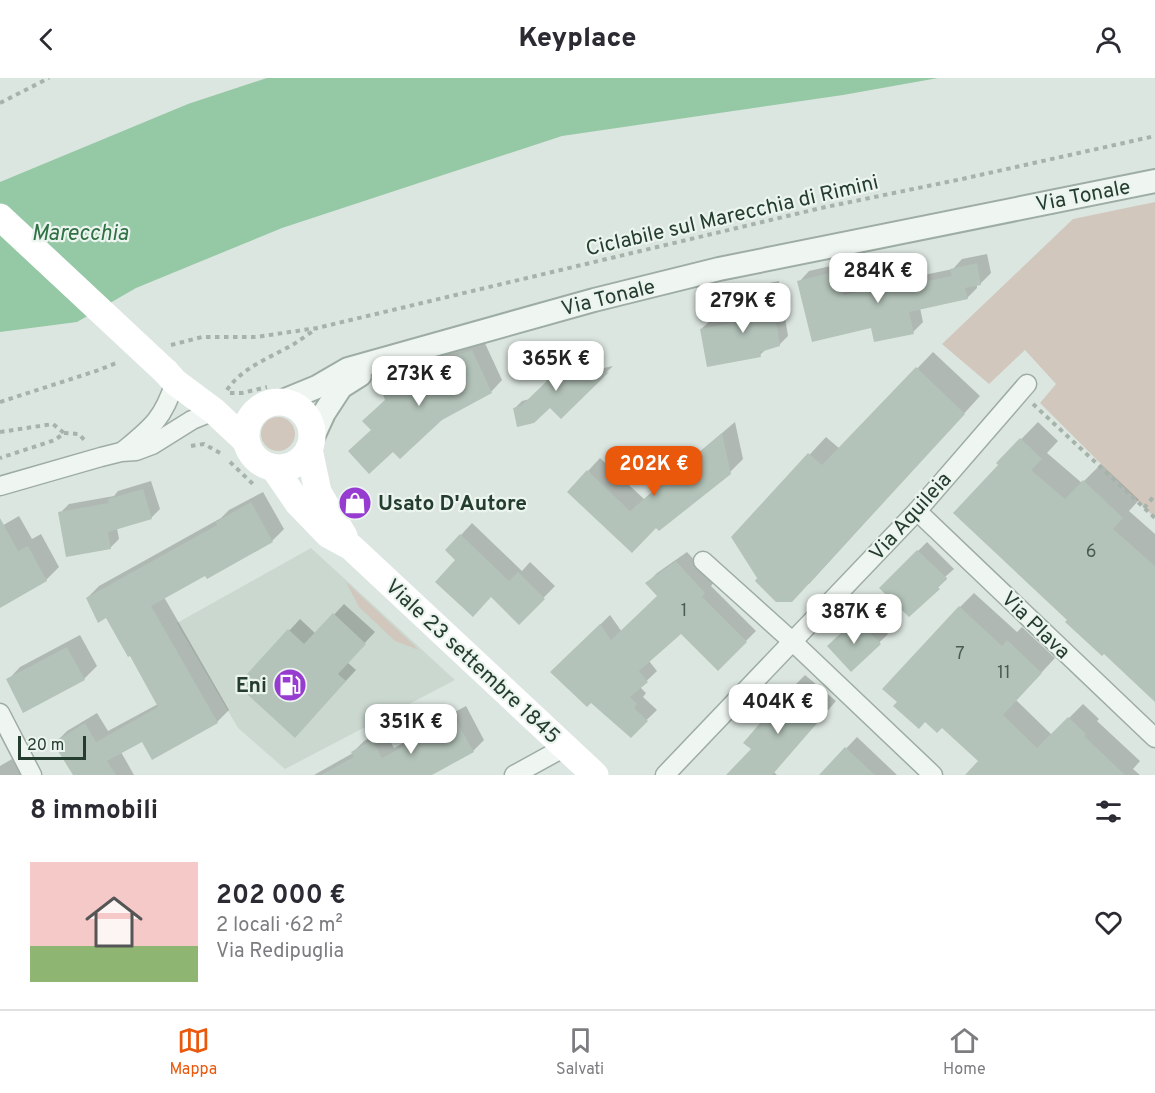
<!DOCTYPE html>
<html lang="it">
<meta charset="utf-8">
<style>
:root{--surface:#fff;--page:#f7f7f7;--text:#2b2b33;--muted:#7c7c81;--line:#e1e1e2;--accent:#ea580c}
body{margin:0;font-family:Overpass,sans-serif;background:var(--page);color:var(--text);height:100vh;display:flex;flex-direction:column;font-size:22px;white-space:nowrap}
*{box-sizing:border-box;margin:0}
p{font-size:20px;color:var(--muted)}
.icon{flex:none;width:33px;height:33px;fill:none;stroke:currentColor;stroke-width:2;stroke-linecap:round;stroke-linejoin:round}
.map{position:relative;height:697px;overflow:hidden}
.sheet{display:flex;flex-direction:column;background:var(--surface);flex:1}
.sheet>*{flex:none}
.scale{position:absolute;left:18px;bottom:15px;width:68px;box-sizing:border-box;padding-left:6px;border:3px solid #253d2f;border-top:0;font-size:16px;line-height:21px;white-space:nowrap;color:#253d2f;-webkit-text-stroke:4px #ebf4ee;paint-order:stroke}
.price{position:absolute;translate:-50% -51px;padding:0 14px;border-radius:12px;background:#fff;color:#222;font-size:20px;line-height:39px;filter:drop-shadow(0 2px 3px #0008)}
.price::after{content:'';position:absolute;left:50%;top:36px;width:18px;height:14px;margin-left:-9px;background:inherit;clip-path:polygon(0 0,100% 0,50% 100%)}
.price.on{background:var(--accent);color:#fff}
ul{padding:0;list-style:none}
li{display:flex;align-items:center;gap:18px;height:150px;padding:0 30px}
li+li{border-top:2px solid var(--line)}
li span{display:grid;place-items:center;flex:none;width:168px;height:120px;border-radius:0px;color:#555}
li>.icon{margin-inline-start:auto}
span .icon{width:72px;height:72px;fill:#fffc;stroke-width:1}
li b{font-size:26px}
h2{display:flex;justify-content:space-between;align-items:center;height:72px;padding:0 30px;font-size:26px}
header{display:flex;justify-content:space-between;align-items:center;height:78px;padding:0 30px;background:var(--surface);font-size:27px;font-weight:800}
.menu{display:flex;justify-content:space-around;align-items:center;height:84px;border-top:2px solid var(--line);background:var(--surface);font-size:16px;color:var(--muted)}
.menu a{display:grid;justify-items:center;gap:3px}
.menu .on{color:var(--accent)}
.map>svg:first-child{display:block}
</style>
<header><svg class="icon" aria-label="back" viewBox="0 0 24 24"><path d="M15 5l-7 7 7 7"/></svg>Keyplace<svg class="icon" aria-label="person" viewBox="0 0 24 24"><circle cx="12" cy="8" r="4"/><path d="M4 21q1-7 8-7t8 7"/></svg></header>
<div class="map">
<svg width="1155" height="697" viewBox="0 0 1155 697">
<rect width="100%" height="100%" fill="#dce6e0"/>
<path fill="#cad8cf" d="M311,470l144,132 -170,89 -47,-41 -61,-105z"/>
<g fill="#d1c7bd">
<path d="M1155,124v316l-115,-115 16,-19 -31,-34 -36,34 -47,-40 131,-125z"/>
<circle cx="278" cy="356" r="17"/>
<path d="M346,504l73,68 -24,-9 -36,-34z"/>
</g>
<path fill="#95c8a4" d="M267,0h671l-95,17 -281,41 -280,92 -146,60 -59,34 -77,10v-150l188,-78z"/>
<g fill="#0003">
<path d="M987,176l4,19 -11,11h-3v4l-10,10 -47,10 3,14 -10,10 -41,-6 -73,-44 10,-11 39,-9 6,24 59,-13 1,4 39,-8 9,-10z"/>
<path d="M779,203l9,55 -9,9 -12,3 -7,7 -59,-26 9,-8 44,-8 -4,-20 9,-8z"/>
<path d="M483,261l19,41 -11,12 -118,37 13,-30 -6,-15 12,-12z"/>
<path d="M568,270l22,23 23,-5 -52,51 -11,-11 -36,3 8,-8 8,-2 19,-18 -7,-8z"/>
<path d="M933,274l47,44 -171,188 -50,-5 -26,-42 93,-100 14,12z"/>
<path d="M735,344l8,37 -13,13 -74,54 -11,12 -57,-67 12,-13 44,41z"/>
<path d="M1038,344l20,19 -11,12 35,30 19,-19 38,36 -10,11 26,23v166l-86,-80 -69,-155 -2,-2z"/>
<path d="M151,403l9,28 -9,9 -34,10 2,11 -9,9 -50,-35 9,-9 45,-8 4,-5z"/>
<path d="M263,414l21,37 -12,12 -66,32 -42,24 65,113 -12,12 -74,18 -22,12 13,23h-60l-19,-32 12,-12 30,-18 11,18 50,-27 -28,-50 -24,-38 -19,-18 12,-12 122,-68 8,-8z"/>
<path d="M19,438l13,23 9,-5 18,33 -13,13 -46,27v-80z"/>
<path d="M472,445l50,48 8,-9 25,24 -36,37 -62,-63 4,-25z"/>
<path d="M927,464l27,27 -9,8 2,2 -38,36 -28,-27z"/>
<path d="M687,474l27,30 -3,4 45,45 -38,38 -37,-37 -32,29 8,10 -17,16 6,6 -3,4 14,13 -27,26 -39,-35 -39,-29 58,-57 12,17 37,-36 -12,-13 10,-10z"/>
<path d="M974,515l43,39 5,-5 33,31 -39,42 36,35 31,-31 16,15 -2,2 43,40 -7,8 7,6h-172l13,-14 -21,-154z"/>
<path d="M344,526l31,28 -28,30 9,8 -51,55 -66,-40 61,-66 16,15z"/>
<path d="M866,533l22,23 -37,36 -22,-24z"/>
<path d="M80,557l17,31 -13,13 -76,1 12,-13z"/>
<path d="M805,597l31,26 -62,71 3,3h-49l25,-26 -8,-6 47,-55z"/>
<path d="M466,628l18,34 -11,11 -51,24h-108l39,-22v-1l11,-11 20,-11 10,18 25,-14 6,-6z"/>
<path d="M857,659l40,38h-76z"/>
<path d="M12,681l9,16h-21v-9z"/>
</g>
<g fill="#b3c3b9">
<path d="M977,185l4,22 -16,3 3,11 -59,13 5,22 -40,8 -3,-14 -59,14 -15,-61 41,-10 6,24 59,-12 1,3 48,-10 -2,-7z"/>
<path d="M771,210l9,58 -20,6 1,5 -54,10 -7,-38 54,-10 -5,-26z"/>
<path d="M472,272l20,43 -50,27 -42,39 -7,-7 -24,22 -21,-23 23,-21 -9,-9 23,-21 -6,-17z"/>
<path d="M559,276l23,23 27,-5 -48,47 -11,-11 -16,15 -17,4 -4,-19 8,-2 26,-25 -7,-8z"/>
<path d="M916,289l49,47 -173,188h-16l-21,-21 2,-3 -26,-41 77,-84 14,12z"/>
<path d="M722,355l9,41 -72,57 -3,-3 -24,25 -65,-61 20,-22 43,41z"/>
<path d="M1020,360l22,21 -11,11 34,29 18,-19 40,38 -10,11 42,37v136l-51,-48 -2,2 -37,-34 2,-2 -114,-107 45,-48 -2,-2z"/>
<path d="M143,411l9,30 -44,13 3,17 -45,8 -8,-45 51,-9 -1,-4z"/>
<path d="M251,424l22,40 -66,37 -2,-3 -54,30 67,117 -66,37 -10,-18 -35,19 9,14h-43l-20,-32 32,-20 11,19 62,-35 -28,-51 -2,1 -22,-39 -8,5 -12,-25 131,-73 -1,-3z"/>
<path d="M0,440l18,33 10,-5 19,35 -47,27z"/>
<path d="M460,456l49,47 9,-9 27,27 -26,26 -28,-28 -18,20 -38,-35 20,-22 -10,-10z"/>
<path d="M917,472l30,28 -9,9 2,2 -31,28 -30,-29z"/>
<path d="M676,483l29,32 -3,4 45,45 -29,29 -37,-37 -42,37 9,11 -18,15 7,7 -3,4 14,13 -17,17 -40,-35 -4,4 -37,-35 50,-48 11,16 46,-44 -12,-13z"/>
<path d="M959,528l43,40 5,-6 35,33 -39,42 34,33 31,-31 18,17 -2,2 41,39h-160l13,-14 -36,-33 -5,5 -12,-11 -6,7 -26,-23 4,-4 -15,-13z"/>
<path d="M333,535l33,31 -28,30 8,7 -51,57 -58,-53 51,-56 16,15z"/>
<path d="M857,540l24,26 -30,28 -24,-26z"/>
<path d="M67,569l18,33 -62,33 -17,-34z"/>
<path d="M791,609l33,28 -52,60h-46l25,-26 -8,-6z"/>
<path d="M454,639l20,35 -42,23h-111l33,-18 -3,-5 21,-12 10,18 30,-16 -1,-2z"/>
<path d="M845,669l30,28h-56z"/>
</g>
<g fill="none" stroke-linecap="round" stroke-linejoin="round">
<defs>
<g id="minor">
<path d="M123,373c29,-24 40,-32 52,-69"/>
<path d="M0,408l101,-29 20,-5 15,-1 16,-6 40,-25 22,-9"/>
<path d="M917,433l238,227"/>
<path d="M703,483l90,81 140,133"/>
<path d="M0,635l32,62"/>
<path d="M514,697l51,-28"/>
<path d="M665,697l252,-264 110,-127"/>
</g>
<g id="tertiary">
<path d="M283,323l34,-14 31,-18 246,-69 125,-31 436,-88"/>
<path d="M312,361l12,-26 17,-26 19,-12"/>
</g>
</defs>
<use href="#minor" stroke="#9eada4" stroke-width="21"/>
<use href="#tertiary" stroke="#9eada4" stroke-width="26"/>
<g stroke="#a6b3ab" stroke-width="4" stroke-dasharray="4.5 4.5" stroke-linecap="butt">
<path d="M0,25l49,-25"/>
<path d="M171,267l31,-8h54l61,-9 504,-120 141,-29 193,-43"/>
<path d="M227,312c16,-24 46,-33 70,-48 6,-4 13,-9 19,-13"/>
<path d="M230,315h12l25,-6"/>
<path d="M0,324l96,-31 23,-9"/>
<path d="M1033,326l122,114"/>
<path d="M0,354l53,-8 11,9 -9,7 -55,18"/>
<path d="M64,355l15,1 7,8"/>
<path d="M191,368l13,-2 16,9"/>
<path d="M230,384l25,24"/>
<path d="M1144,430l11,-13"/>
</g>
<use href="#minor" stroke="#eff5f1" stroke-width="18"/>
<use href="#tertiary" stroke="#eff5f1" stroke-width="22"/>
<g stroke="#fff" stroke-width="27">
<path d="M166,294l9,10 39,29 32,30"/>
<circle cx="279" cy="357" r="33"/>
<path d="M309,371l9,43 26,44"/>
<path d="M274,390l24,35 31,32 22,12 244,228"/>
</g>
<path stroke="#fff" stroke-width="27" d="M0,139l166,155"/>
</g>
<defs>
<symbol id="shop-disc" viewBox="-11 -11 22 22"><circle r="9.5" fill="#973cd0" stroke="#ebf4ee"/><path d="M-5-2.5h2.3a2.7 3.5 0 0 1 5.4 0H5L5.5 6h-11ZM-1.5-2.5h3a1.5 2.3 0 0 0-3 0Z" fill="#fff"/></symbol>
<symbol id="fuel-disc" viewBox="-11 -11 22 22"><circle r="9.5" fill="#973cd0" stroke="#ebf4ee"/><path d="M-5.5-6h7V0h2V4h1.3V-2.5L3-4.5l.8-.8L6-3V5H2.5V1h-1V6h-7ZM-4.2-4.7v3.2H.2V-4.7Z" fill="#fff"/></symbol>
</defs>
<g fill-rule="evenodd">
<use href="#shop-disc" x="336" y="406" width="38" height="38"/>
<use href="#fuel-disc" x="271" y="588" width="38" height="38"/>
</g>
<g text-anchor="middle" stroke-width="4.5" stroke-linejoin="round" paint-order="stroke">
<g font-size="18" fill="#485e52">
<text x="1091" y="479">6</text>
<text x="684" y="538">1</text>
<text x="960" y="581">7</text>
<text x="1004" y="600">11</text>
</g>
<g font-size="21" fill="#253d2f" stroke="#ebf4ee">
<text transform="translate(1083 117) rotate(-11)" y="7">Via Tonale</text>
<text transform="translate(732 137) rotate(-13)" y="7">Ciclabile sul Marecchia di Rimini</text>
<text transform="translate(608 219) rotate(-14)" y="7">Via Tonale</text>
<text transform="translate(910 438) rotate(-48)" y="7">Via Aquileia</text>
<text transform="translate(1036 547) rotate(44)" y="7">Via Plava</text>
<text transform="translate(473 583) rotate(43)" y="7">Viale 23 settembre 1845</text>
</g>
<g font-size="21" font-weight="bold" fill="#253d2f" stroke="#ebf4ee" text-anchor="start">
<text x="378" y="432">Usato D'Autore</text>
<text x="267" y="614" text-anchor="end">Eni</text>
</g>
<g font-size="22" font-style="italic" fill="#2f7144" stroke="#ebf4ee">
<text x="80" y="162">Marecchia</text>
</g>
</g>
</svg>
<div class="scale">20 m</div>
<b class="price" style="left:878px;top:226px">284K €</b>
<b class="price" style="left:743px;top:256px">279K €</b>
<b class="price" style="left:556px;top:314px">365K €</b>
<b class="price" style="left:419px;top:329px">273K €</b>
<b class="price on" style="left:654px;top:419px">202K €</b>
<b class="price" style="left:854px;top:567px">387K €</b>
<b class="price" style="left:778px;top:657px">404K €</b>
<b class="price" style="left:411px;top:677px">351K €</b>
</div>
<section class="sheet">
<h2>8 immobili<svg class="icon" aria-label="filters" viewBox="0 0 24 24"><path d="M4 7h16M4 17h16"/><circle cx="9" cy="7" r="2"/><circle cx="15" cy="17" r="2"/></svg></h2>
<ul>
<li><span style="background:linear-gradient(#f6c9c9 70%,#8fb573 0)"><svg class="icon" aria-label="home" viewBox="0 0 24 24"><path d="M3 11l9-7 9 7M6 9v11h12V9"/></svg></span><div><b>202 000 €</b><p>2 locali · 62 m²</p><p>Via Redipuglia</p></div><svg class="icon" aria-label="heart" viewBox="0 0 24 24"><path d="M12 20l-8-8c-3-5 5-10 8-4 3-6 11-1 8 4z"/></svg></li>
</ul>
</section>
<nav class="menu">
<a class="on"><svg class="icon" aria-label="map" viewBox="0 0 24 24"><path d="M3 6l6-2 6 2 6-2v14l-6 2-6-2-6 2zM9 4v14M15 6v14"/></svg>Mappa</a>
<a><svg class="icon" aria-label="saved" viewBox="0 0 24 24"><path d="M7 4h10v16l-5-4-5 4z"/></svg>Salvati</a>
<a><svg class="icon" aria-label="home" viewBox="0 0 24 24"><path d="M3 11l9-7 9 7M6 9v11h12V9"/></svg>Home</a>
</nav>
